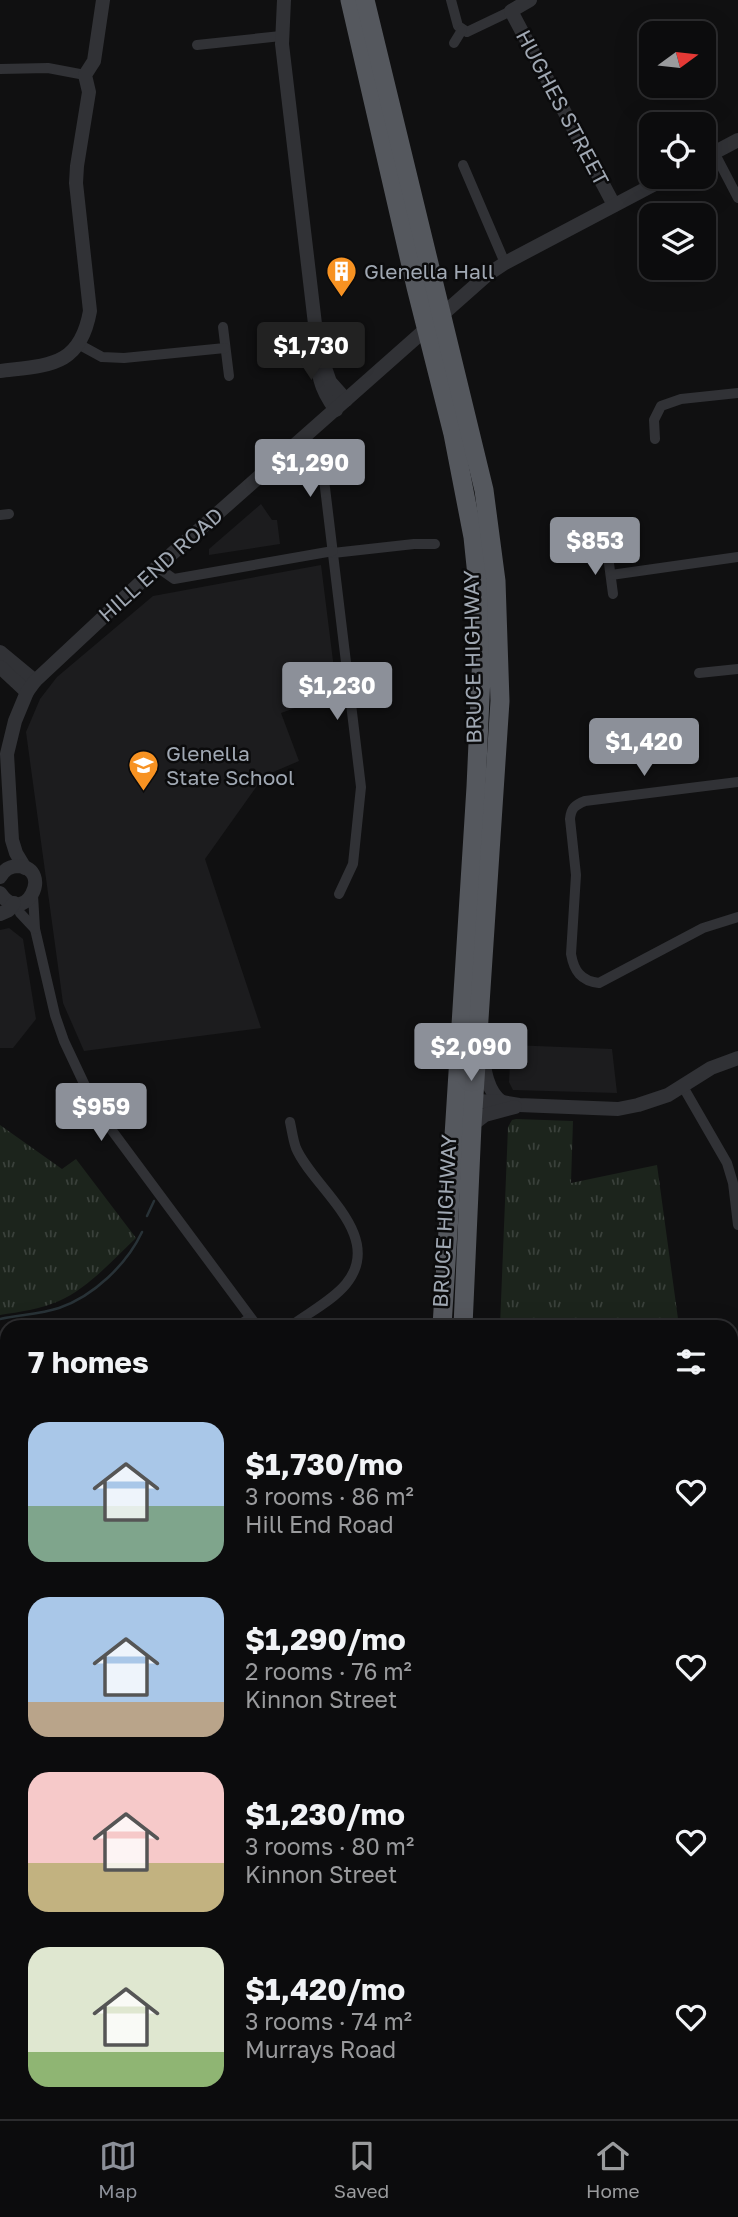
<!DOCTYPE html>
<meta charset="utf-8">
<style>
:root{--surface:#0c0c0d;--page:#151516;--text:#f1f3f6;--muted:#9a9b9d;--line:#2c2c2e;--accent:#8c9099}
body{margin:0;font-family:"Golos Text",sans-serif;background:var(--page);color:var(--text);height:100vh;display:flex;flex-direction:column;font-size:26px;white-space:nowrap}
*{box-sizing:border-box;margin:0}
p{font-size:23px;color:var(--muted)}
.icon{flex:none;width:38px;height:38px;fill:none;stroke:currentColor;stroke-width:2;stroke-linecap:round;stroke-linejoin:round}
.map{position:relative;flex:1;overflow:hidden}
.sheet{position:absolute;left:0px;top:1320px;width:738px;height:800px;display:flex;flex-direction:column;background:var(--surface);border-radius:21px 21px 0 0;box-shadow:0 7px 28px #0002,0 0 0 2px var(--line)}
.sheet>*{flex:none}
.needle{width:46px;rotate:75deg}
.controls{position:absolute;left:639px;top:21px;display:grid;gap:14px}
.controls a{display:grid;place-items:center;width:77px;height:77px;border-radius:14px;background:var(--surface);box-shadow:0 7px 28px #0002,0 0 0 2px var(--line);font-size:35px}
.price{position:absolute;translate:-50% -60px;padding:0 16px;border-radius:7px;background:var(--accent);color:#fff;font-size:23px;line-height:46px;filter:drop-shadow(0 2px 4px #0008)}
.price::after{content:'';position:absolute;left:50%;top:42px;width:21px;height:16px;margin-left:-10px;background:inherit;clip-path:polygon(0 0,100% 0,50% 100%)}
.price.on{background:#222;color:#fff}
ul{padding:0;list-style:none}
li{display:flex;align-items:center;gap:21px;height:175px;padding:0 28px}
li span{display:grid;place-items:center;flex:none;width:196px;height:140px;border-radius:21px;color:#555}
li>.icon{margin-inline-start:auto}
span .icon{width:84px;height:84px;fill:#fffc;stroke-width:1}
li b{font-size:30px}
h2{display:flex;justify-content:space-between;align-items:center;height:84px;padding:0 28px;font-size:30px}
.tabs{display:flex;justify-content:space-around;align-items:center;height:98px;border-top:2px solid var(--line);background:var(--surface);font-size:19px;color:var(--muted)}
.tabs a{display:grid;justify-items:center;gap:4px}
.tabs .on{color:var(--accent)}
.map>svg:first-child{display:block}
</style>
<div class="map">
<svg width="738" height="2119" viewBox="0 0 738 2119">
<defs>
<pattern id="grass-tufts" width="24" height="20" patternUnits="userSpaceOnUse" patternTransform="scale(1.75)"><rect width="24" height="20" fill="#1c241c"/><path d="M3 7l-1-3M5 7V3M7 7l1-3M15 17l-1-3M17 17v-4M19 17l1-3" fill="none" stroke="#3a413b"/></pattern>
</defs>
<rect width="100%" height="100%" fill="#101011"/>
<g fill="#1c1c1e">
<path d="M261,504l11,16h5l3,24 -71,11v-6z"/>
<path d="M321,565l16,128 -56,20 18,48 -35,15 -59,83 56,169 -177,23 -21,-48 -37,-271 14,-33 17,-22 96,-81z"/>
<path d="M9,928l14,11 13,80 -23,29h-13v-118z"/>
<path d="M511,1045l101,4 5,44 -104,-3 -4,-8z"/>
<path d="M738,1913v206h-165l-1,-7h160v-198z"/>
<path d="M118,2112h265v7h-271z"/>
<path d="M412,2112h87l1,7h-87z"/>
</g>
<g fill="url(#grass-tufts)">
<path d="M516,1119l57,2 -2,62 86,-18 22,161h-179l8,-199 4,-7z"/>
<path d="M0,1125l62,44 14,-10 60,79c-22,21 -49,51 -77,63 -19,8 -39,11 -59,14z"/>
</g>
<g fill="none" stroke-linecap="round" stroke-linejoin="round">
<g stroke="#283237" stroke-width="2.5">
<path d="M147,1216l7,-15"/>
<path d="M0,1319c19,-4 41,-5 59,-11 35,-12 68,-44 83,-76"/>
<path d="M503,2114l3,-2"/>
</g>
<g stroke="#313236" stroke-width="10">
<path d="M451,0l7,26 9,6 44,-21"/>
<path d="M454,43l8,-13"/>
<path d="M197,45l84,-9"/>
<path d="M0,69l48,-1 37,7"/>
<path d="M714,152l24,46"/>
<path d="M463,165l42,98"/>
<path d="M223,327l6,49"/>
<path d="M80,345l22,12 22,1 101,-10"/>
<path d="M306,438l14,20 3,13 38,316 -8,77 -14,30"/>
<path d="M655,439l-1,-19 7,-14 20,-7 57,-6"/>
<path d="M0,515l9,-1"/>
<path d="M333,553l81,-9h21"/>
<path d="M608,556l5,38"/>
<path d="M157,567l17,12 159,-28"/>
<path d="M611,575l127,-18"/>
<path d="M699,673l39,-4"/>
<path d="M738,782l-153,19c-10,4 -14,7 -15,18l6,56 -5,79c3,17 10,27 28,29l104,-55 35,-11"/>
<path d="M33,895l2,34 20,86 9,26 32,68 161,217"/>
<path d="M16,904l4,9 15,16"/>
<path d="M682,1085l45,78 6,20 5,42"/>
<path d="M290,1122c2,9 3,18 6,26 17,40 90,87 50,136 -14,17 -38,29 -55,42"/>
<path d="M238,1326l12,-8"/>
<path d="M0,1403l7,-1"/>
<path d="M0,1524l7,1"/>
<path d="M0,1640l7,1"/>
<path d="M732,1772l6,-2"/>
<path d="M399,2112l1,7"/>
</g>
<g stroke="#313236" stroke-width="14">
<path d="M284,0l-2,44 35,297c1,30 0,44 19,69"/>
<path d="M530,0l-19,11 103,194"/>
<path d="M704,158l34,-18"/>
<path d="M322,359l8,23 16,18"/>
<path d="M0,371c49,-6 80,-4 90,-60l-14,-128 1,-17 12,-74 -4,-17 9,-14 9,-61"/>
<path d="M0,652l35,29"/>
<path d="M0,667l27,25"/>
<path d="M25,868l-9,-15 -4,-13 -5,-86 8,-33 12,-29 8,-11 122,-114 330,-292 18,-12 163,-86"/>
<path d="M0,877c4,-7 10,-11 18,-11 37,3 6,63 -18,27"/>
<path d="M0,914l9,-4 5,-7"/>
<path d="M482,1052c2,16 5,40 20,50"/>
<path d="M474,1101l28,1 17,3 99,4 20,-4 30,-10 43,-27 27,-10"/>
<path d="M472,1125l13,-10 30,-8"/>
</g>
<g stroke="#3f4246" stroke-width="16">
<path d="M732,1873l6,-1"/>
<path d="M732,1892l6,-1"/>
<path d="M526,2112l1,7"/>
<path d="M544,2112l1,7"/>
<path d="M75,2119l6,-7"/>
</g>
<g stroke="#55585e" stroke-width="19">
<path d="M350,0l66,287 37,147 20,103 6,58 3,59 -6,133 -34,539"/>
<path d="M365,0l119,490 12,91 4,120 -28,424 -9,201"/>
<path d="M20,2119l6,-7"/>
<path d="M38,2119l7,-7"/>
<path d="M61,2119l6,-7"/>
</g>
</g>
<defs>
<symbol id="building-pin" viewBox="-11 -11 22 30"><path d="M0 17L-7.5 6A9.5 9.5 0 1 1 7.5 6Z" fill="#f79222" stroke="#0b0b0c"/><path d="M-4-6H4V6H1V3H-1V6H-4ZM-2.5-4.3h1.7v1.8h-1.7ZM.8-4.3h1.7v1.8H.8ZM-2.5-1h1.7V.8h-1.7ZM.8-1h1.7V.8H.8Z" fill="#fff"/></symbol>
<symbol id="school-pin" viewBox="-11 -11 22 30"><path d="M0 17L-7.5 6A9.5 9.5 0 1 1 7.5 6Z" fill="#f79222" stroke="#0b0b0c"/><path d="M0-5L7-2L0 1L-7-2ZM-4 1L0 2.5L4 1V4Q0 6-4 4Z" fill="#fff"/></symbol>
</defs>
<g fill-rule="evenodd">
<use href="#building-pin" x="324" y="254" width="35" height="47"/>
<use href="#school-pin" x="126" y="748" width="35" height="47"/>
</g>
<g text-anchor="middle" stroke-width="5" stroke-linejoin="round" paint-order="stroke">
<g font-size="21" fill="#a0a8b3" stroke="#0b0b0c">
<text transform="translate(562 108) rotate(62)" y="7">HUGHES STREET</text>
<text transform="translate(161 565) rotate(-42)" y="7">HILL END ROAD</text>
<text transform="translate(473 657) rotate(-91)" y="7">BRUCE HIGHWAY</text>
<text transform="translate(445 1221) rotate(-87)" y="7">BRUCE HIGHWAY</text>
</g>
<g font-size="21" fill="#a0a8b3" stroke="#0b0b0c" text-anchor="start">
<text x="364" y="279">Glenella Hall</text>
<text x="166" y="761">Glenella<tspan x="166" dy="24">State School</tspan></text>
</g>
</g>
</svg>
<div class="controls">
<a><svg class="needle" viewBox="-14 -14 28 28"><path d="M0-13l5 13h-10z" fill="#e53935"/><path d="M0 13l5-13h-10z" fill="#9a9b9d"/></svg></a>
<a><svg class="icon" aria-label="locate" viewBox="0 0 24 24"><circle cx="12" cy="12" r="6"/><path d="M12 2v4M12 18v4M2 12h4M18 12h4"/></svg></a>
<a><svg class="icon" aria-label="layers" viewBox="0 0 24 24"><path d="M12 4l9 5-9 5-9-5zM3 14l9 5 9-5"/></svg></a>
</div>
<b class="price on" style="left:311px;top:382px">$1,730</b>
<b class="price" style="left:310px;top:499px">$1,290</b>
<b class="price" style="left:595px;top:577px">$853</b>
<b class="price" style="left:337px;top:722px">$1,230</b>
<b class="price" style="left:644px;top:778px">$1,420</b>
<b class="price" style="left:471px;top:1083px">$2,090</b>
<b class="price" style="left:101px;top:1143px">$959</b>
<section class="sheet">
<h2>7 homes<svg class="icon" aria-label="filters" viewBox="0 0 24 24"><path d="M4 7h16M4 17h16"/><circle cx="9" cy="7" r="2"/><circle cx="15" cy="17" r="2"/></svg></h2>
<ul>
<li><span style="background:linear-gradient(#a9c7e8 60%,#7fa58c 0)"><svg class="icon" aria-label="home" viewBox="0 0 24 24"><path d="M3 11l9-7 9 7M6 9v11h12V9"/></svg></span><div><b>$1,730/mo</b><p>3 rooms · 86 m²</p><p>Hill End Road</p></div><svg class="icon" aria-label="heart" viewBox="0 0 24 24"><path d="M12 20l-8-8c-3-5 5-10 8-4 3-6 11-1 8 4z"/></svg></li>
<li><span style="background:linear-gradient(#a9c7e8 75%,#b9a48a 0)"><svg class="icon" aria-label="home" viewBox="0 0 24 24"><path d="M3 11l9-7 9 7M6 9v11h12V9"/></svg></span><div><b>$1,290/mo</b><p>2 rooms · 76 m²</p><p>Kinnon Street</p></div><svg class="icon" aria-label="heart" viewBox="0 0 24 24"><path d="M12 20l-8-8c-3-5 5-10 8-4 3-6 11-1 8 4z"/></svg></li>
<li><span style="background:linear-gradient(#f6c9c9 65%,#c2b280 0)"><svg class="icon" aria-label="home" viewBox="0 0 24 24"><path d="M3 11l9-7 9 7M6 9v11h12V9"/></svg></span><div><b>$1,230/mo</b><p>3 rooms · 80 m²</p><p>Kinnon Street</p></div><svg class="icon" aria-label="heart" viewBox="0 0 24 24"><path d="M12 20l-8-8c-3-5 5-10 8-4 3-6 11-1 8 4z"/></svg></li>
<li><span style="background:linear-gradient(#dfe7d0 75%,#8fb573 0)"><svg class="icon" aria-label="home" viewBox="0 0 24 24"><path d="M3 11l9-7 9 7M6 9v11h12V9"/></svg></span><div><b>$1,420/mo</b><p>3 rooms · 74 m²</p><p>Murrays Road</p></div><svg class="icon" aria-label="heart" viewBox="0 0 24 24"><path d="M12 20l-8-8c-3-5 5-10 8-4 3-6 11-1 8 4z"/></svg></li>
</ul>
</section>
</div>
<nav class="tabs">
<a class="on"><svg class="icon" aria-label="map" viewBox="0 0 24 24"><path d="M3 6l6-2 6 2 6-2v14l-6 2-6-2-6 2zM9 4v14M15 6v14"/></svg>Map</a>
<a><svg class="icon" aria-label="saved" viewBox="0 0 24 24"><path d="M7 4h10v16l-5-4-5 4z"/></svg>Saved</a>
<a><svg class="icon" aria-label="home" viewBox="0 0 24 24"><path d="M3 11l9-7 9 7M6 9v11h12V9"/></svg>Home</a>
</nav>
